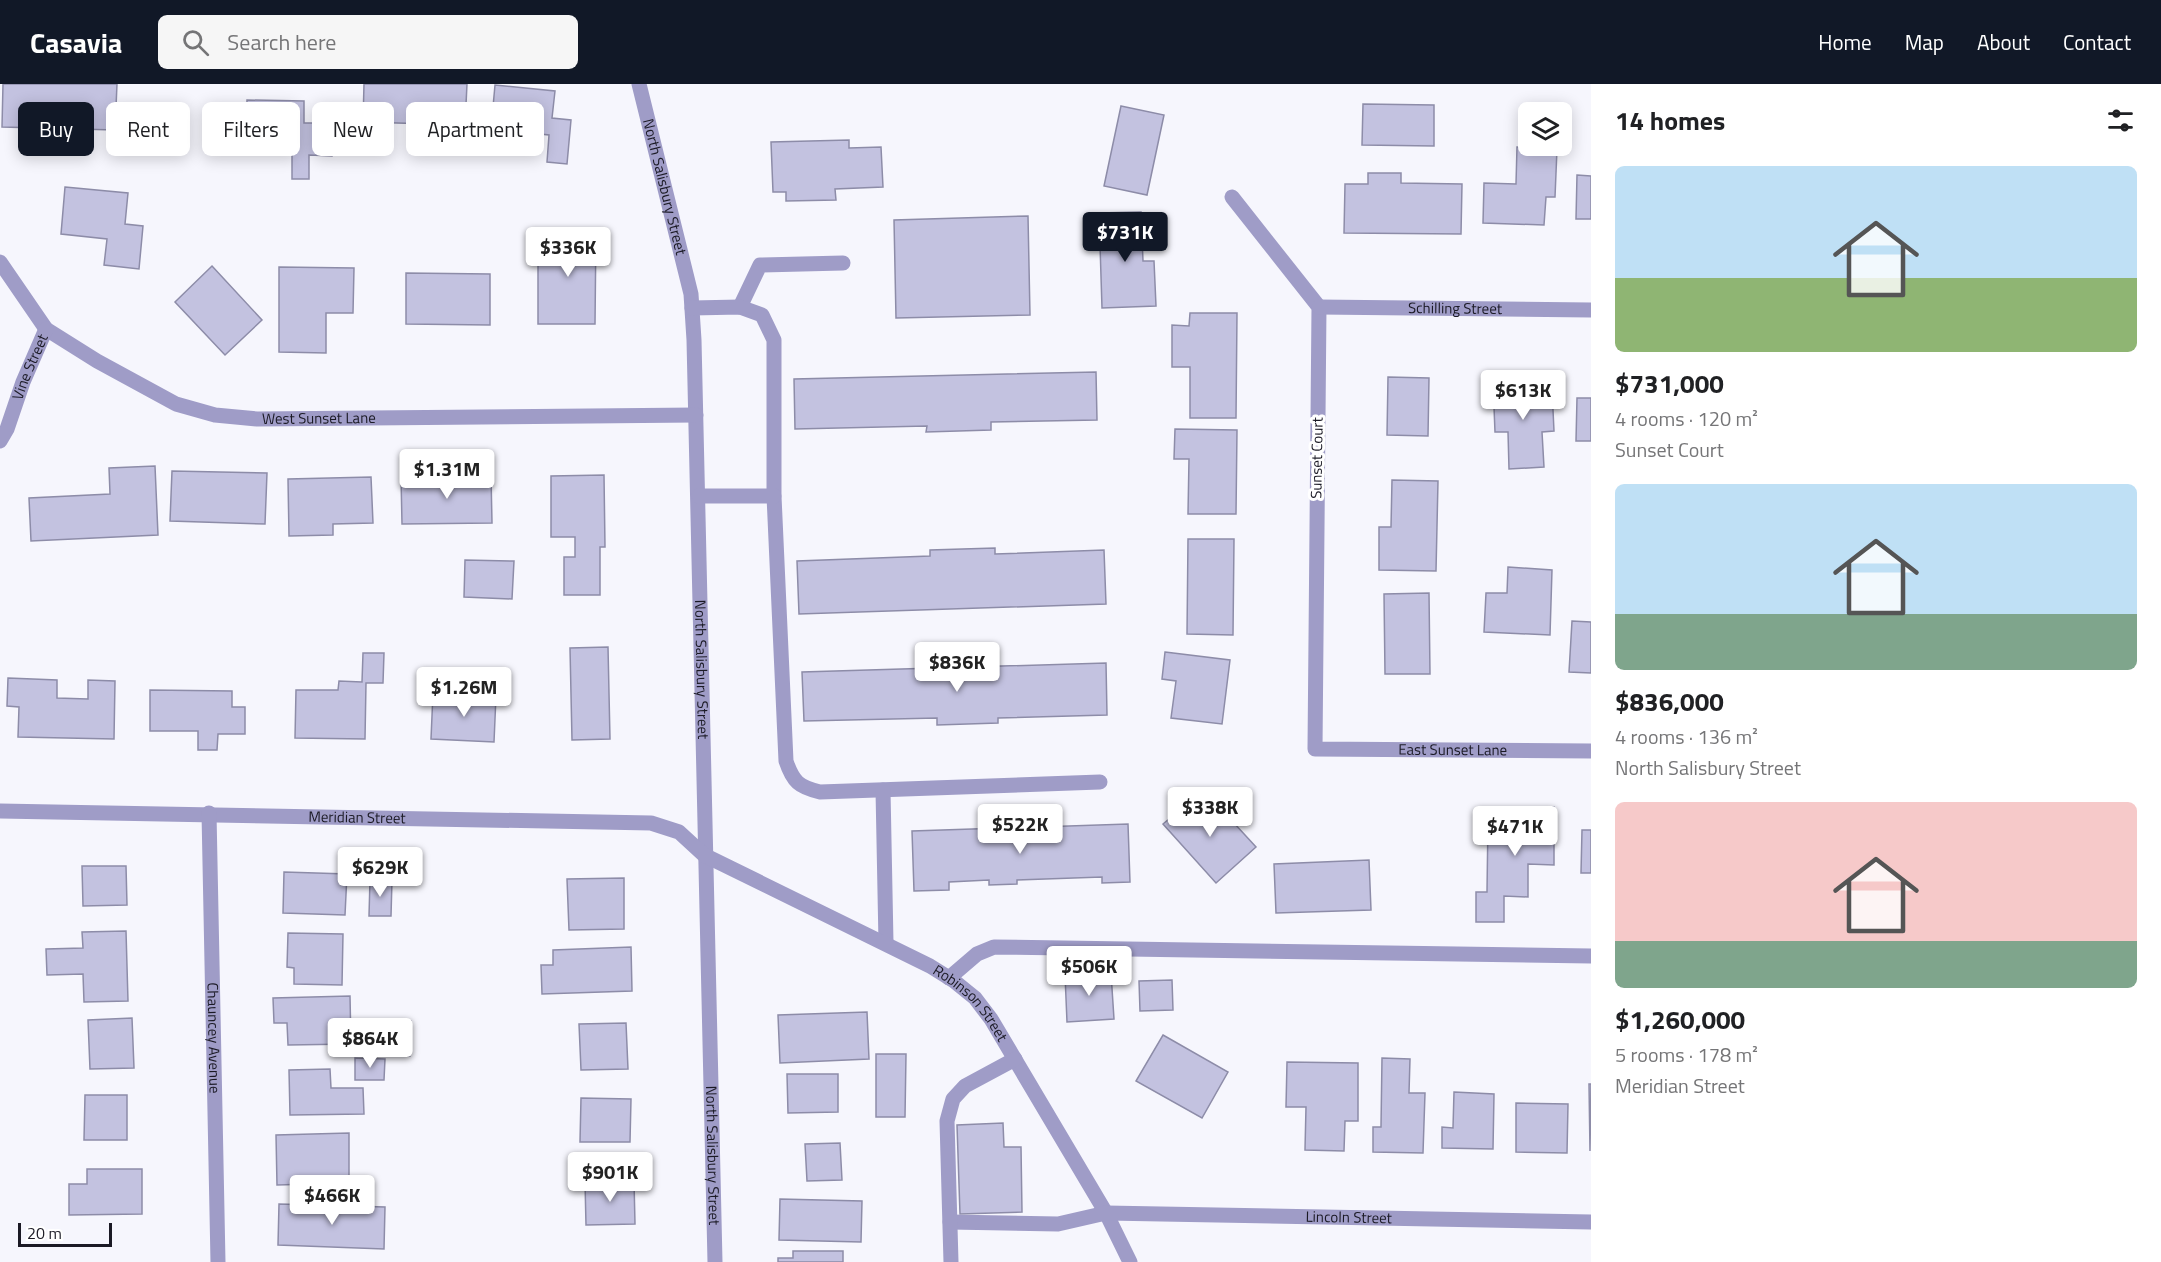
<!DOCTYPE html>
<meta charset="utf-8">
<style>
:root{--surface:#fff;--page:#f6f6f6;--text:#202124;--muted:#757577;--accent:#111827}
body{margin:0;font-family:"Titillium Web",sans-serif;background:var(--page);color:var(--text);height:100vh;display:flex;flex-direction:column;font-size:22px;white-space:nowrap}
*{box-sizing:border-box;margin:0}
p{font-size:20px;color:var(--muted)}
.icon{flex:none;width:33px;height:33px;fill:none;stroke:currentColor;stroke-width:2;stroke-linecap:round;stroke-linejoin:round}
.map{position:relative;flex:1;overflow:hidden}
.sheet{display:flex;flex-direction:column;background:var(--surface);width:570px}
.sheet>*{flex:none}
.guide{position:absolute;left:18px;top:18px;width:570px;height:54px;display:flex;gap:12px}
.buttons{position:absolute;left:1518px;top:18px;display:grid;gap:12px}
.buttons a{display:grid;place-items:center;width:54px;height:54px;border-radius:9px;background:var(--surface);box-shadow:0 3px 15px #0003;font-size:30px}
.scale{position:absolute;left:18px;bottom:15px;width:94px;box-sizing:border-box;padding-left:6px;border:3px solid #1b1a25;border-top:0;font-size:16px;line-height:21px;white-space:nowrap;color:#1b1a25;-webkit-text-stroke:4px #fff;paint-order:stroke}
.price{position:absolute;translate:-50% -51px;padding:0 14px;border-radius:6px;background:#fff;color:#222;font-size:20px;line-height:39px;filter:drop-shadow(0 2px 3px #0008)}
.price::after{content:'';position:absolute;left:50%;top:36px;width:18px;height:14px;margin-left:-9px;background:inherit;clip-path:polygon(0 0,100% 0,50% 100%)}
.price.current{background:var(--accent);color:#fff}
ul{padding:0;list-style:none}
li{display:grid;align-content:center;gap:12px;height:318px;padding:0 24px}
li span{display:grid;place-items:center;height:186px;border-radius:9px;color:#555}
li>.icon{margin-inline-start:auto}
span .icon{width:108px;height:108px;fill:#fffc;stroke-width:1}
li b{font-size:26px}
h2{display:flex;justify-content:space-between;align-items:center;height:72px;padding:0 24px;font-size:26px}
.pill{padding:0 21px;border-radius:9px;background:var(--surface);box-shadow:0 3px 15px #0003;font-size:21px;line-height:54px}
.pill.current{background:var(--accent);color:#fff}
header{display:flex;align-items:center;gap:36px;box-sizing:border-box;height:84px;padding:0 30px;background:var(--accent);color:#fff}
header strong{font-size:28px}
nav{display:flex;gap:33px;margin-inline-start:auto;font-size:21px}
.search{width:420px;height:54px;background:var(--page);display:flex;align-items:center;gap:15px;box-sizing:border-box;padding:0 21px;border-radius:9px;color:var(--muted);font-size:22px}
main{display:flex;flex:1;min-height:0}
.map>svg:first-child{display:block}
</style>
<header>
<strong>Casavia</strong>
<div class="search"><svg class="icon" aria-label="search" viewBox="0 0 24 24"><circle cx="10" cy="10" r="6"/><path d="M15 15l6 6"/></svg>Search here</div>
<nav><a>Home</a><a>Map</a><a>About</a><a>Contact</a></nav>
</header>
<main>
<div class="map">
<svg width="1591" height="1178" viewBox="0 0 1591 1178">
<rect width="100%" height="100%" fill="#f6f6fd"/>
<g fill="#c3c2e0" stroke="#8d8ca8" stroke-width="1.5">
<path d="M3,0h114l-2,46 -113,-3z"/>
<path d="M364,0h103l-2,41 -102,-3z"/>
<path d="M495,1l60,6 -3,27 19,2 -4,44 -20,-2 2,-27 -58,-6z"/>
<path d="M247,16l57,1v22h29l-1,33 -23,-1v24h-17v-29h-46z"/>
<path d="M1363,20l71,1v41l-72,-1z"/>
<path d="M1121,22l43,9 -17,80 -43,-9z"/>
<path d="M849,56v8l32,-1 2,40 -48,2 1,11 -50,1v-9h-13l-2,-50z"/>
<path d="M1517,63l40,2 -2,48h-9l-2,28 -61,-2 1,-40 32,1z"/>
<path d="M1368,89h33v10l61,1 -1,50 -117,-1 1,-49h23z"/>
<path d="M1577,91l14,1v43h-15z"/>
<path d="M65,103l63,6 -3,31 18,2 -4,43 -35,-4 3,-26 -46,-5z"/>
<path d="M1141,128l2,49h11l2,45 -54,2 -3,-95z"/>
<path d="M1028,132l2,99 -134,3 -2,-98z"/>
<path d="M552,144h44l-1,96h-57v-80h14z"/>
<path d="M212,182l50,54 -37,35 -50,-53z"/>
<path d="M279,183l75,1 -1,45h-27v40l-47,-1z"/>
<path d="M406,189l84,1v51l-84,-1z"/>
<path d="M1190,229h47l-1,105h-46v-51h-18v-42l17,1z"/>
<path d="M1096,288l1,48 -106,2v8l-65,2 1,-6 -132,3 -1,-50z"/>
<path d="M1388,293l41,1 -1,58 -41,-1z"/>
<path d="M1533,297v9l19,-1 2,42 -12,1 2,35 -35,2 -1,-37h-13l-2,-50z"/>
<path d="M1577,314h14v43h-15z"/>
<path d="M1175,345l62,1 -1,84h-48l1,-55h-15z"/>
<path d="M155,382l3,69 -127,6 -2,-43 81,-4 -1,-26z"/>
<path d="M172,387l95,2 -2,51 -95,-3z"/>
<path d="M491,391l1,48 -90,1 -1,-47z"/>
<path d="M604,391l1,72h-5v48h-36v-38h11v-20h-24v-61z"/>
<path d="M371,393l2,46 -40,1v11l-44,1 -1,-57z"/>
<path d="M1392,396l46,1 -2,90 -57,-1v-43h12z"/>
<path d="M1188,455h46l-1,96 -46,-1z"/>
<path d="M995,464v6l109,-4 2,54 -307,10 -2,-53 133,-5v-6z"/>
<path d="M465,476l49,1 -2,38 -48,-2z"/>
<path d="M1508,483l44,3 -2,65 -66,-3 2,-39h21z"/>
<path d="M1429,509l1,81h-45l-1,-80z"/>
<path d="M1572,537l19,1v51l-22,-1z"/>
<path d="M608,563l2,92 -38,1 -2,-92z"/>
<path d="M1165,568l65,8 -8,64 -51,-6 5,-37 -14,-2z"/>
<path d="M363,569h21l-1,30h-17l-1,56 -70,-1 1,-48h42l1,-9 23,1z"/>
<path d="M1106,579l1,52 -109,3v5l-61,2v-7l-133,3 -2,-49z"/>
<path d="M8,594l49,2v18l31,1v-19l27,1 -1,58 -96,-2 1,-30 -12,-1z"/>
<path d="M150,606l82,1v16h13v27h-27l-1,16h-19v-19h-48z"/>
<path d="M433,609l63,3 -2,46 -63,-3z"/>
<path d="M1196,712l19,20 7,-6 34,37 -40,36 -53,-59z"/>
<path d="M1508,723h46v58l-26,-1v33l-24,-1v26h-28v-30h11l1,-72h20z"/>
<path d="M1128,740l2,58 -28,1v-6l-85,3v4l-28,1v-5l-40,2v8l-35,1 -2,-60z"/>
<path d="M1582,746h9v43h-10z"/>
<path d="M1369,776l2,50 -95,3 -2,-49z"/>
<path d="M82,782h44l1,39 -44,1z"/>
<path d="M284,788l63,2 -2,41 -62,-2z"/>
<path d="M624,794v51l-55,1 -2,-51z"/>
<path d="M370,796h22l-1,36h-22z"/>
<path d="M126,847l2,70 -44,1 -1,-28 -36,1 -1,-26 37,-1 -1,-16z"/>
<path d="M288,849l55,1 -1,51 -48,-1v-16l-7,-1z"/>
<path d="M631,863l1,44 -90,3 -1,-29h12v-15z"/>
<path d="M1111,889l3,46 -47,3 -2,-47z"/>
<path d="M1172,896l1,30 -33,1 -1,-30z"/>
<path d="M350,912l1,48 -63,1 -1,-22h-13l-1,-25z"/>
<path d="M867,928l2,47 -89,4 -2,-48z"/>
<path d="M132,934l2,50 -44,1 -2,-49z"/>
<path d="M372,936l39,1 -1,35h-39z"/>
<path d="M626,939l2,46 -47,1 -2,-46z"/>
<path d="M1163,951l65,37 -26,46 -66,-37z"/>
<path d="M876,970h30l-1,63h-29z"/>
<path d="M355,974l30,1 -1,21h-29z"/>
<path d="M1382,974l28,1 -1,34h16l-2,60 -50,-1v-25h8z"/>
<path d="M1287,978l71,1v58h-13l-1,30 -39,-1 1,-43h-20z"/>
<path d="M330,985l1,19h32l1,26 -74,1 -1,-45z"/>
<path d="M787,990h51v38l-50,1z"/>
<path d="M1589,1000h2l-1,67z"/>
<path d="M1454,1008l40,2 -1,55 -51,-1v-21l11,1z"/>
<path d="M85,1011h42v45h-43z"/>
<path d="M581,1014l50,1 -1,43h-50z"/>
<path d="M1516,1019l52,1 -1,49 -51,-1z"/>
<path d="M1003,1039l1,24h17l1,65 -62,2 -3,-89z"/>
<path d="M349,1049v50l-72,2 -1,-50z"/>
<path d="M840,1059l2,37 -35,1 -2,-37z"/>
<path d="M87,1085h55v45l-73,1v-31h18z"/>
<path d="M634,1097l1,43 -49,1 -1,-43z"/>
<path d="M780,1115l82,2 -1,41 -82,-2z"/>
<path d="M279,1120l106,3 -1,42 -106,-4z"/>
<path d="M793,1167h50v11h-65v-4h15z"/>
</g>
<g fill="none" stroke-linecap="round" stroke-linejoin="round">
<g stroke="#9f9cc7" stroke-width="15">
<path id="s1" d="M639,0l52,210 3,46 21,922"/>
<path id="s2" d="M1232,113l87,110 -4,442 276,2"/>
<path id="s3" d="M0,178l46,67 51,32 79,43 39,11 42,4 439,-4"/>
<path d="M740,223l20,-42 83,-2"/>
<path id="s4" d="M1319,223l272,3"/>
<path d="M692,224l48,-1 22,8 12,25v156l12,265c7,21 13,26 34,31l280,-10"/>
<path id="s5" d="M0,357l7,-12 16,-47 23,-53"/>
<path d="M699,412h75"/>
<path d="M883,706l3,153"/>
<path id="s6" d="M0,727l651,12 28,9 25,23 226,111 24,15 21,17 16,21 115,194 24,49"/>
<path id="s7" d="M209,729l9,449"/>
<path d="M949,894l28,-24 17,-7 597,9"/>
<path id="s8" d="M950,1138l108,2 48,-11 485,9"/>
<path d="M951,1178l-4,-141 6,-22 12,-13 50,-27"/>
</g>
</g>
<g text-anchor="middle" stroke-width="6" stroke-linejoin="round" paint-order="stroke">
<g font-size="15" fill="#1b1a25" stroke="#fff">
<text dy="5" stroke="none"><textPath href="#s1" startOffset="106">North Salisbury Street</textPath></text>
<text dy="5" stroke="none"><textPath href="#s4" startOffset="136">Schilling Street</textPath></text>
<text dy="5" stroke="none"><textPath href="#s5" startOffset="80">Vine Street</textPath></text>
<text dy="5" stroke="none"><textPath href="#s3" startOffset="376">West Sunset Lane</textPath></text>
<text transform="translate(1317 374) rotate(-89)" y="5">Sunset Court</text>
<text dy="5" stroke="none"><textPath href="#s1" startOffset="592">North Salisbury Street</textPath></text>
<text dy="5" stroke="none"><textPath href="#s2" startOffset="720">East Sunset Lane</textPath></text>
<text dy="5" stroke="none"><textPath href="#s6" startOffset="357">Meridian Street</textPath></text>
<text dy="5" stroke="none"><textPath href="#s6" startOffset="1022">Robinson Street</textPath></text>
<text dy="5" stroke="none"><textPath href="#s7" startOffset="225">Chauncey Avenue</textPath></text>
<text dy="5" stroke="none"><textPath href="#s1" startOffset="1078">North Salisbury Street</textPath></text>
<text dy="5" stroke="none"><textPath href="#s8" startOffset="400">Lincoln Street</textPath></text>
</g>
</g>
</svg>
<div class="buttons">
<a><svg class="icon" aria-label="layers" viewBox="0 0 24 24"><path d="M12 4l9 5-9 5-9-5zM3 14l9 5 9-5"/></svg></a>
</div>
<div class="scale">20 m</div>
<b class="price current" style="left:1125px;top:179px">$731K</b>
<b class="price" style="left:568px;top:194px">$336K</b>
<b class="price" style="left:1523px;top:337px">$613K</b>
<b class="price" style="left:447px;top:416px">$1.31M</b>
<b class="price" style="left:957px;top:609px">$836K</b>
<b class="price" style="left:464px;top:634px">$1.26M</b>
<b class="price" style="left:1210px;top:754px">$338K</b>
<b class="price" style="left:1020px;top:771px">$522K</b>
<b class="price" style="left:1515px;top:773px">$471K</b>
<b class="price" style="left:380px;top:814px">$629K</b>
<b class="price" style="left:1089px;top:913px">$506K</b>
<b class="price" style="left:370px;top:985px">$864K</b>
<b class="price" style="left:610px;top:1119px">$901K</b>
<b class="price" style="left:332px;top:1142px">$466K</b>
<div class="guide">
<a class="pill current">Buy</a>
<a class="pill">Rent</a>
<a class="pill">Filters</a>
<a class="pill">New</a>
<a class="pill">Apartment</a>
</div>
</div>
<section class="sheet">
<h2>14 homes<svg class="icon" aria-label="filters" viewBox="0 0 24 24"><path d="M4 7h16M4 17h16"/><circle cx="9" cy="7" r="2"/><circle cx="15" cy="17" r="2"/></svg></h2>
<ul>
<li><span style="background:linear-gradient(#bfe0f5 60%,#8fb573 0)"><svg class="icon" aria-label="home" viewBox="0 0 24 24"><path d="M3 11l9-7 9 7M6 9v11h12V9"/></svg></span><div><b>$731,000</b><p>4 rooms · 120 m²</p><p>Sunset Court</p></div></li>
<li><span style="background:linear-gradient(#bfe0f5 70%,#7fa58c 0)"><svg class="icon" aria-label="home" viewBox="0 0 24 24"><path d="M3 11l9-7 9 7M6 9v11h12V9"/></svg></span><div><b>$836,000</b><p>4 rooms · 136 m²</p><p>North Salisbury Street</p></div></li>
<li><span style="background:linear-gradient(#f6c9c9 75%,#7fa58c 0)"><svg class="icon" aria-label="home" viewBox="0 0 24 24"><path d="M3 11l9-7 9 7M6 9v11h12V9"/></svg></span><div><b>$1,260,000</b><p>5 rooms · 178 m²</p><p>Meridian Street</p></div></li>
</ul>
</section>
</main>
